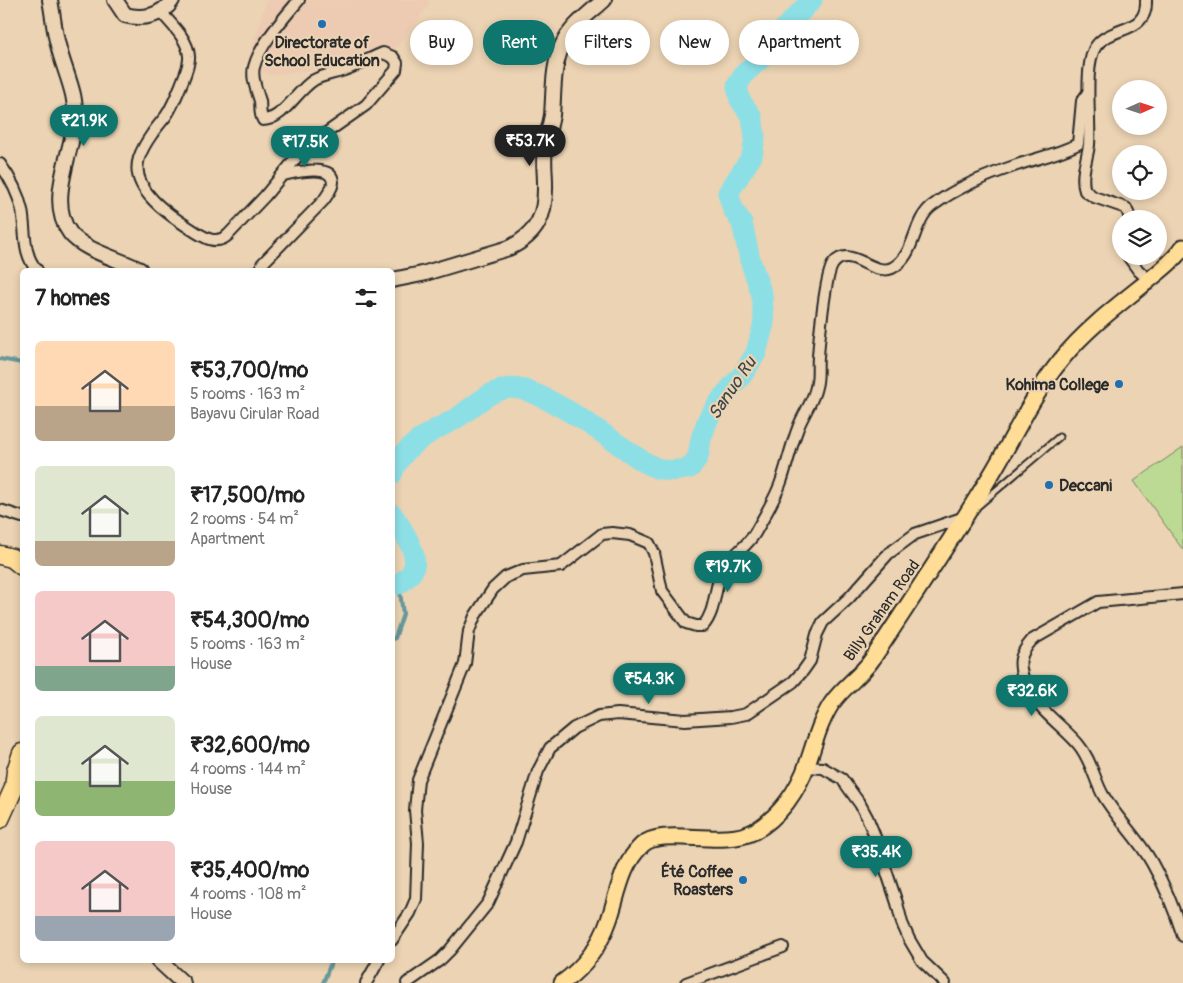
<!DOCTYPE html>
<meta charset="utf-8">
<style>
:root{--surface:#fff;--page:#f2f2f2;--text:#222;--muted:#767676;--accent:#0f766e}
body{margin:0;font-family:Pangolin,sans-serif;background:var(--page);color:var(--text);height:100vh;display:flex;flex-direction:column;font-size:19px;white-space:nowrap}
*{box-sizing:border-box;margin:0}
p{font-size:16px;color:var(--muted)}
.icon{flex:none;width:28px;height:28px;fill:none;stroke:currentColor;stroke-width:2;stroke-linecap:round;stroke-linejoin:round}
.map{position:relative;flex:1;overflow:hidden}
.details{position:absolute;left:20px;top:268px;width:375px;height:695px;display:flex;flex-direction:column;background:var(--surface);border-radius:8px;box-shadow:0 2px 8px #0003}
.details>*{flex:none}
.banner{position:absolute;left:410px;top:20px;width:475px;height:45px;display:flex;gap:10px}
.needle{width:32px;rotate:87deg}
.tools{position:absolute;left:1112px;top:80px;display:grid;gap:10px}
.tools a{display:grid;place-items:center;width:55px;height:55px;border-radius:50%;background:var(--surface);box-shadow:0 2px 8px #0003;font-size:25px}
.price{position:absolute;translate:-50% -42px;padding:0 11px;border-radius:18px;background:var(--accent);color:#fff;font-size:16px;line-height:32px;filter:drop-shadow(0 1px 2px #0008)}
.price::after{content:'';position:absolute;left:50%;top:30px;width:15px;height:11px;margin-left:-8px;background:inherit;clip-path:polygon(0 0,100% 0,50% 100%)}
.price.selected{background:#222;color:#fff}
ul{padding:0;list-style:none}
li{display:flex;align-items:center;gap:15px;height:125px;padding:0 15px}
li span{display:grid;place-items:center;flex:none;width:140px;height:100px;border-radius:8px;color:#555}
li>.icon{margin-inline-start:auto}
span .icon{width:60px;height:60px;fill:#fffc;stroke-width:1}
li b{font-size:21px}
h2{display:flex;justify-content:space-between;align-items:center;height:60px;padding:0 15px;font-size:21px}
.tag{padding:0 18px;border-radius:22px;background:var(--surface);box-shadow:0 2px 8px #0003;font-size:18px;line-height:45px}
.tag.selected{background:var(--accent);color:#fff}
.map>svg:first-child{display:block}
</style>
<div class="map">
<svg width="1183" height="983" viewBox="0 0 1183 983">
<rect width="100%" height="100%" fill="#ebd3b3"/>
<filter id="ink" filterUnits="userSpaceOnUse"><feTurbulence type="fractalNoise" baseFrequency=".02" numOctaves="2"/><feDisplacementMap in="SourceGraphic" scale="10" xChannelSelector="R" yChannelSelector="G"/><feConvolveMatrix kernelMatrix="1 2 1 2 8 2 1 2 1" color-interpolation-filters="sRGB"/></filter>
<g filter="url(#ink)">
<path fill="#edcab2" d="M267,0h161l-1,7 -32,42 -60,18 -65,8 -23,-10z"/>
<path fill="#bcda93" stroke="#74825f" d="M1183,447v103l-49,-69z"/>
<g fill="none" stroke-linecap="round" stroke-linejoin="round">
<g stroke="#66979b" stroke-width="4">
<path d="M0,359l22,4"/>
<path d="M392,585l7,-1 4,30 -8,24 -3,1"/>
<path d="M323,983l9,-23"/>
</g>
<g stroke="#8ddfe6" stroke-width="21">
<path d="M392,474c7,-24 37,-42 58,-52 19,-10 33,-28 54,-33 14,-3 28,3 40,9 27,13 50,29 74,46 12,8 29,22 42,25 10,3 21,1 30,-1l8,-11 3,-18 7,-20 15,-22 20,-23 13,-21 8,-30 -2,-28 -12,-35 -8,-37 -9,-14 -5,-16 24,-37 3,-20 -3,-19 -12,-17 -3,-14 7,-12 22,-20 16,-23 30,-31"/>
<path d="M392,514c9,13 31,44 19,59 -3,4 -8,8 -12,11"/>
</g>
<defs>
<path id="lane" d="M979,505l80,-68"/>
<g id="street">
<path d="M161,12c10,12 27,27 28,44 1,9 -5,21 -8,29 -4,10 -9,22 -15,31 -5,6 -10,12 -14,18 -5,7 -10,15 -13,24 -10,31 30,57 52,71 12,8 25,17 37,6l37,-39 32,-39 29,-24 40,-28 30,-35 1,-7 -4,-6 -10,-4c-12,5 -23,11 -36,16 -10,4 -24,6 -33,11 -18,11 -30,39 -51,40 -4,-7 -2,-12 -3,-19 -3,-10 -9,-23 -6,-34 6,-23 30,-49 45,-67"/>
<path d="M0,164c11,15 18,28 22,46 4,20 0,44 15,60"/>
<path d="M1129,219v-4l-3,-7 -32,-11 -9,-6c-5,-15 2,-31 4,-46 2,-24 -6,-81 7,-99 16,-21 52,-12 50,-46"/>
<path d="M1128,256l10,14 11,10"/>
<path d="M262,264l62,-64c3,-5 9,-12 9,-18 -1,-19 -39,-9 -51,-7"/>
<path d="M0,510l22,7"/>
<path d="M1183,594l-85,8 -66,38c-13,15 -14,23 -8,41 11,28 36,42 54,63 13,15 16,35 25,51 14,24 35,43 49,68 13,23 23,48 31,73"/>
<path d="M806,767l17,1 19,11 18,25 7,13 7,17 23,69 5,20 7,16 13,22 23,22"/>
<path d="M392,940l18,-27 6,-14 2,-56 -3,-33 3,-30 47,-116 4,-33 6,-15 18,-27 13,-12 17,-7 38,-4 41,-32 10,-1 18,2 19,8 5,10 8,38 24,32 10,3h7c14,-16 10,-38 20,-56 8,-15 24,-23 32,-37 9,-16 20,-34 26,-51 6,-17 10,-36 17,-54 5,-14 15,-26 18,-41 3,-10 1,-20 2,-30 1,-16 7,-82 15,-93 17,-21 39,13 59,4 24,-12 20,-47 40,-62 25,-19 56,-31 85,-41 21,-7 41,-11 61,-21l4,-43 5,-7"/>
<path d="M366,983l13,-23"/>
<path d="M407,983l33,-23 10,-10 38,-47 28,-61 22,-71 12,-23 24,-20 25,-12 19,-2 67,6 46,-3 15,-3 47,-32 10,-11 7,-10 7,-27 6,-12 26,-24 39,-44 27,-20 50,-17"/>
<path d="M686,983l97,-36"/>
</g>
<g id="secondary">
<path d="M50,0c3,15 4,30 8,45 6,26 20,50 17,77 -4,33 -28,81 -5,111 14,18 50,26 70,37"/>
<path d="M115,0l10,15c17,5 38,1 47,-15"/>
<path d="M392,280l30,-6 87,-26c29,-14 37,-33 36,-65 0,-11 -2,-23 0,-34 1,-12 5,-22 7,-34 2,-23 0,-49 11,-71 8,-18 27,-31 41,-44"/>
<path d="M158,960l25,23"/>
</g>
<path id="primary" d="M562,983c22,-16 38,-37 47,-63 9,-26 12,-55 33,-75 20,-19 79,3 111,-13 26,-14 45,-41 55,-70 7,-20 12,-41 24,-59 10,-14 23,-23 34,-36 5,-5 9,-12 13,-18 36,-55 73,-110 107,-166 26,-41 44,-85 75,-123 24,-30 57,-55 87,-79 13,-11 26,-20 35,-34"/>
<g id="highway">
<path d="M0,555l12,3 10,8"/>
<path d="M0,819l14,-31 2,-17 6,-18"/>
</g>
</defs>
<use href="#lane" stroke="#2b2b2b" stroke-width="9"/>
<use href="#street" stroke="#2b2b2b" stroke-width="14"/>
<use href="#secondary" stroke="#2b2b2b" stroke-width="18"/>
<use href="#primary" stroke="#2b2b2b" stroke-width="19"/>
<use href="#highway" stroke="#2b2b2b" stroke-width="21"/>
<use href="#lane" stroke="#ebd3b3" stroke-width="5"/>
<use href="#street" stroke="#ebd3b3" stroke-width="10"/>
<use href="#secondary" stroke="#ebd3b3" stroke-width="14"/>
<use href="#primary" stroke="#ffdd96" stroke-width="15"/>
<use href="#highway" stroke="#ffdd96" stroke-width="18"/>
</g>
</g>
<g fill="#1f6fb2" stroke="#ebd3b3" stroke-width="2">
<circle cx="322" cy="24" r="5"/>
<circle cx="1119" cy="384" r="5"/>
<circle cx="1049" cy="485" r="5"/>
<circle cx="743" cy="880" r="5"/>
</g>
<g text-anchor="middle" stroke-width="4.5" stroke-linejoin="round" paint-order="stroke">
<g font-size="16" font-weight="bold" fill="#2b2b2b" stroke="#ebd3b3" text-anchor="end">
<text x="322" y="48" text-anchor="middle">Directorate of<tspan x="322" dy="18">School Education</tspan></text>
<text x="1109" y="390">Kohima College</text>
<text x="1059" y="491" text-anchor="start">Deccani</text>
<text x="733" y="877">Été Coffee<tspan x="733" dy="18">Roasters</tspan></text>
</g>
<g font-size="16" fill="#2b2b2b" stroke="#ebd3b3">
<text transform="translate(881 610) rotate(-55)" y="6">Billy Graham Road</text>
</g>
<g font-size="18" font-style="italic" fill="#3a4647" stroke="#ebd3b3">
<text transform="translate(732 388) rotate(-56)" y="6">Sanuo Ru</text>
</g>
</g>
</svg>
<div class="tools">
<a><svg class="needle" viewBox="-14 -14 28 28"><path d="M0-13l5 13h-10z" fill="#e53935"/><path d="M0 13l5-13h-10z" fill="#767676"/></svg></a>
<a><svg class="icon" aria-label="locate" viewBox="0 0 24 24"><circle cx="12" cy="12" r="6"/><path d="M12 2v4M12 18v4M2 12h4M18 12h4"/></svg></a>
<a><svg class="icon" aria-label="layers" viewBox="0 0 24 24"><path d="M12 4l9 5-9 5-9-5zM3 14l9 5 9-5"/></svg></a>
</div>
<b class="price" style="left:84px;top:147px">₹21.9K</b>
<b class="price selected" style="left:530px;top:167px">₹53.7K</b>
<b class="price" style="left:305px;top:168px">₹17.5K</b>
<b class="price" style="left:728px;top:593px">₹19.7K</b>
<b class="price" style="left:649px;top:705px">₹54.3K</b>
<b class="price" style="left:1032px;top:717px">₹32.6K</b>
<b class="price" style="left:876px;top:878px">₹35.4K</b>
<div class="banner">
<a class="tag">Buy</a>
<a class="tag selected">Rent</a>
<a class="tag">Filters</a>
<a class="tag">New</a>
<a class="tag">Apartment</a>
</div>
<section class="details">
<h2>7 homes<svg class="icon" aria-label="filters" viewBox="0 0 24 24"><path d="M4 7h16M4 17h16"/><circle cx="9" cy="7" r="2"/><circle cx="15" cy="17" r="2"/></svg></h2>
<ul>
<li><span style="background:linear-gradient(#ffd9b3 65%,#b9a48a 0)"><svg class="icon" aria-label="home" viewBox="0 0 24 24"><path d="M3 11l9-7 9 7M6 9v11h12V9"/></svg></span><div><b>₹53,700/mo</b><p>5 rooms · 163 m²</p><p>Bayavu Cirular Road</p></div></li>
<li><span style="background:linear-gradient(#dfe7d0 75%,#b9a48a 0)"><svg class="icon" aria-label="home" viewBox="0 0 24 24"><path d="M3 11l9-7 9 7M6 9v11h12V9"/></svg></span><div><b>₹17,500/mo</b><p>2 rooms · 54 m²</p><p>Apartment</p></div></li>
<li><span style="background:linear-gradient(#f6c9c9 75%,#7fa58c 0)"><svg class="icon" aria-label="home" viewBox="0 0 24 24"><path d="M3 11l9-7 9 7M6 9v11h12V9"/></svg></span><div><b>₹54,300/mo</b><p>5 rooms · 163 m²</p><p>House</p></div></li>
<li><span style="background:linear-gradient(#dfe7d0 65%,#8fb573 0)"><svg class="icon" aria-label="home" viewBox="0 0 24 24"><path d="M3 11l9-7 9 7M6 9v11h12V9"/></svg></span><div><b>₹32,600/mo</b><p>4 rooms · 144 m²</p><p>House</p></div></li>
<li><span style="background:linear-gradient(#f6c9c9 75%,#9aa5b1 0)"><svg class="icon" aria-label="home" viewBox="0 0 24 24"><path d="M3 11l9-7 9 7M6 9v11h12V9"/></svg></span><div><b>₹35,400/mo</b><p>4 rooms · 108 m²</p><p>House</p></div></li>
</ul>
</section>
</div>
